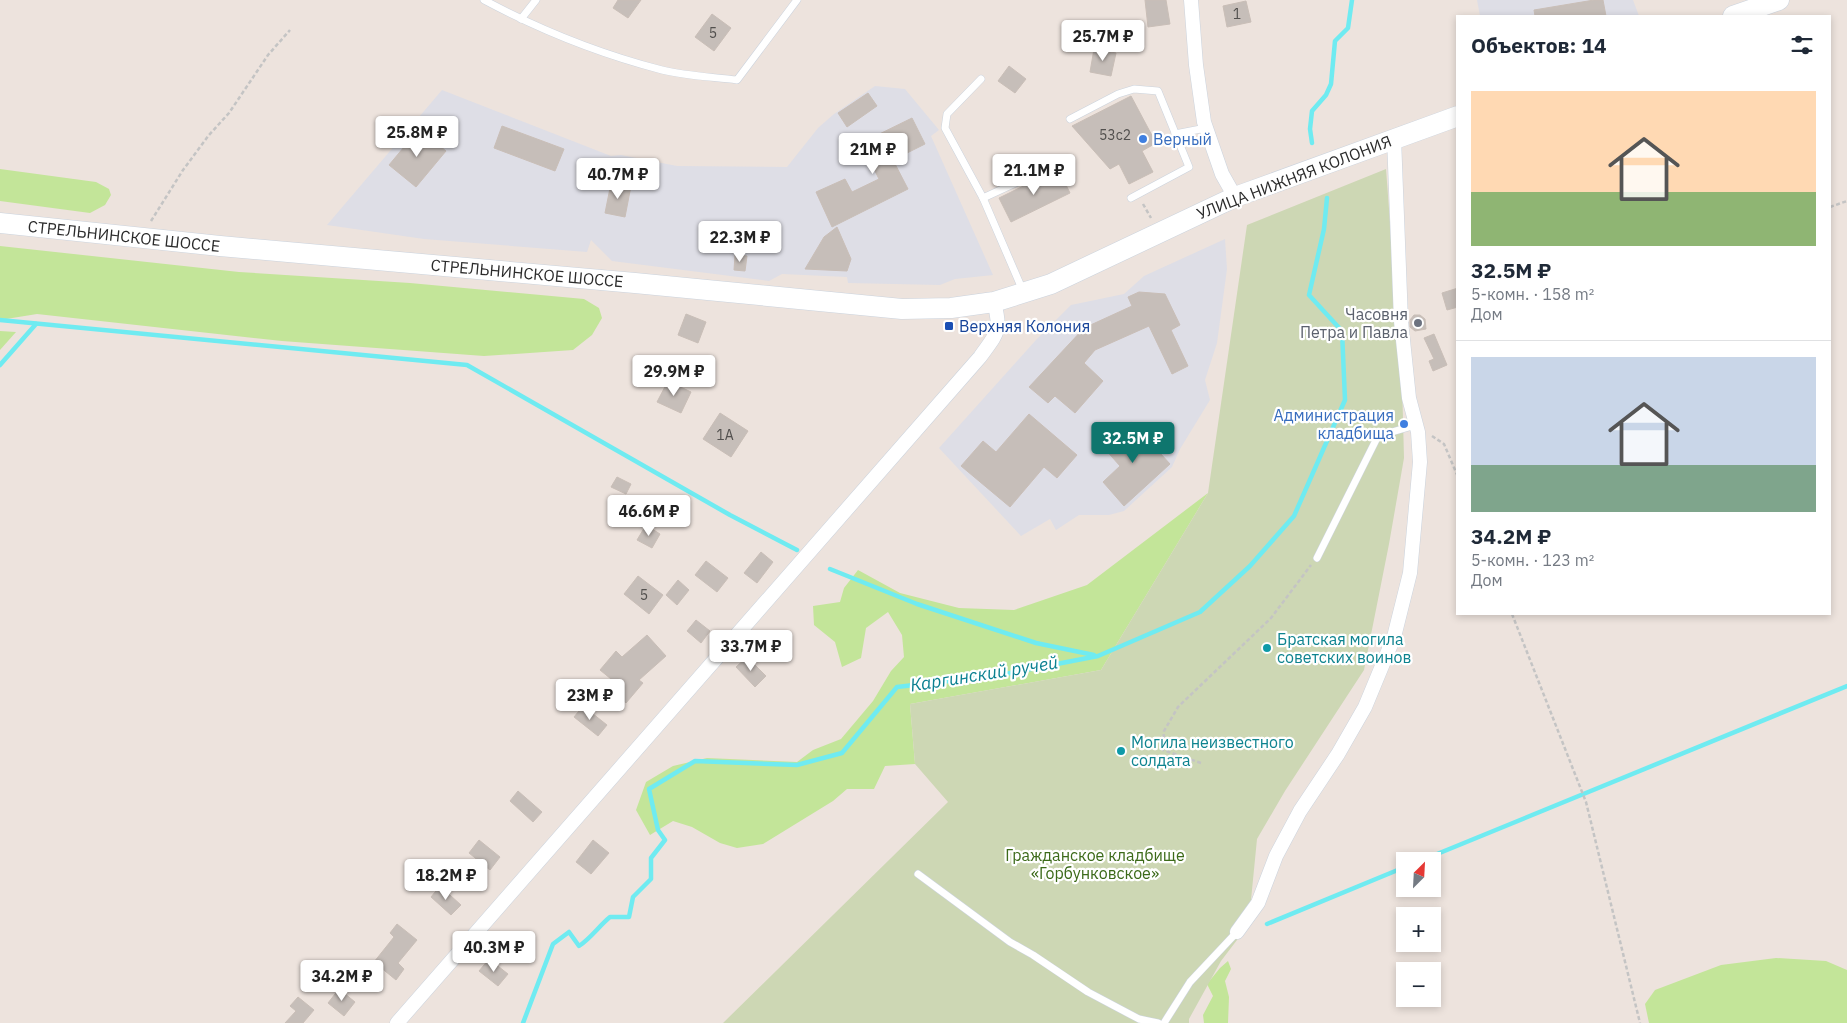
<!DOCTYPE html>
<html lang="ru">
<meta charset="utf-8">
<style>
:root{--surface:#fff;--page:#f2f2f3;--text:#1f2937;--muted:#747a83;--line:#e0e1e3;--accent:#0f766e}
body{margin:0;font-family:"IBM Plex Sans",sans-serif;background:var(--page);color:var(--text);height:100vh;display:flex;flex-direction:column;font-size:19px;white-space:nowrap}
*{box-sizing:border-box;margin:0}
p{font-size:16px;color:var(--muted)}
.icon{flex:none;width:28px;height:28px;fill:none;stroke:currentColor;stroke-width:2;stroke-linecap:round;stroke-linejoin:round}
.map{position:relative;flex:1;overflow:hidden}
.sheet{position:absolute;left:1456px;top:15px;width:375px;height:600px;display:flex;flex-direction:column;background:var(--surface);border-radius:0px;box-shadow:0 2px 8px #0003}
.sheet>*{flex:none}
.needle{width:32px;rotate:24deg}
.controls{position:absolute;left:1396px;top:852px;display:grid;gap:10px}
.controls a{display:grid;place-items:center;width:45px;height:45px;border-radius:0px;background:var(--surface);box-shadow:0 2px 8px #0003;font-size:25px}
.price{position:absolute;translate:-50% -42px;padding:0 11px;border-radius:5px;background:#fff;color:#222;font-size:16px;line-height:32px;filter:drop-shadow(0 1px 2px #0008)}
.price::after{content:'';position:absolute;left:50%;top:30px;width:15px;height:11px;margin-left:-8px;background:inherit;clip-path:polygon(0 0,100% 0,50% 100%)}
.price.current{background:var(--accent);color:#fff}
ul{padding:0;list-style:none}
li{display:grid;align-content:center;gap:10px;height:265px;padding:0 15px}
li+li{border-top:1px solid var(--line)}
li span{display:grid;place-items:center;height:155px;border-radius:0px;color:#555}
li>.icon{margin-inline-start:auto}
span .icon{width:90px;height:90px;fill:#fffc;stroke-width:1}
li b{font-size:21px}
h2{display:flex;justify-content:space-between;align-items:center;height:60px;padding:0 15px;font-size:21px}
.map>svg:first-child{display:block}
</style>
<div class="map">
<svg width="1847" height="1023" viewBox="0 0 1847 1023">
<rect width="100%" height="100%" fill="#ede3dd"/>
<g fill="#dedee6">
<path d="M1477,0h156l6,16h-159z"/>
<path d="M875,86l30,3 34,41 -8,6 62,139 -38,4 -15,6 -92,-2 -1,-6 -65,-3 -13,7 -157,-20 -21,-21 -4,12 -163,-13 -97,-14 115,-135 169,66 10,-1 56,11 110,1 31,-39 16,-14z"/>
<path d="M1225,239l2,30 -10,74 -12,37 5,20 -30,49 -8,18 -48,44 -15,4h-30l-23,15 -6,-11 -29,17 -82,-88 97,-108 35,-35 53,-11 20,-18z"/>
</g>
<g fill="#c3e599">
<path d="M0,169l96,13 13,7 2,6 -6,10 -15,8 -90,-12z"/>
<path d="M0,246l239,26 171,11 174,16 15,9 3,10 -10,17 -19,15 -89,6 -202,-15 -245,-27 -31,5 -6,-1z"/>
<path d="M0,331l16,1 -16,18z"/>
<path d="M1208,493l-107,177 -191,34 5,60 -30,2 -11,23h-27l-14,12 -70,43 -26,4 -17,-5 -28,-16 -19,-6 -23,14 -14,-25 10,-28 27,-16 34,-8 90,4 16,-12 28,-11 32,-38 18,-30 13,-14 -2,-22 -14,-23 -22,16 -5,30 -19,9 -7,-25 -21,-17 -1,-19 27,-4 4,-14 14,-18 42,23 59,15 55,2 73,-25z"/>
<path d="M1776,958l50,3 21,9v53h-198l-4,-19 10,-14 66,-25z"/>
<path d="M1228,961l3,8 -6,12 4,16 -1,26h-24l-1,-8 10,-19 -6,-12 13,-16z"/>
</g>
<path fill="#cdd7b4" d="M1386,169l16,213 2,76 -15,86 -25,126 -79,121 -28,48 -6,61 -14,40 -16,21 -32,58v4h-466l225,-221 -33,-38 -5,-60 191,-34 107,-177 39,-268z"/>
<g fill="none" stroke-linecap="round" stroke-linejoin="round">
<g stroke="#6febf1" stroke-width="4.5">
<path d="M1312,143l-2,-14 2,-18 14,-16 5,-11 4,-43 13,-13 4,-28"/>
<path d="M0,320l467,45 263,150 67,35"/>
<path d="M0,365l36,-41"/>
<path d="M830,569l87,35 119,39 58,12"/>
<path d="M1420,861l427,-175"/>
<path d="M1267,924l138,-57"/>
<path d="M523,1023l30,-79 16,-12 10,14c12,-8 20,-20 31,-29h19l4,-20 18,-18v-21l14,-18 -7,-10 -9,-41 46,-28 102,4 45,-12 55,-66 103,-12 98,-19 102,-44 50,-46 44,-50 51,-116 -3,-69 -33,-36 15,-66 3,-31"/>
</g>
</g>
<g fill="#c6beb9" stroke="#c9beb7">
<path d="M618,0h23l-13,18 -15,-10z"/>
<path d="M1145,0h21l4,24 -22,3z"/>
<path d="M1594,0h9l3,16h-71l-1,-6z"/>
<path d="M1246,1l5,21 -24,5 -4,-21z"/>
<path d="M712,14l19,14 -17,23 -19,-14z"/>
<path d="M1094,49l22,4 -5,23 -21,-4z"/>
<path d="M1009,66l17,13 -11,14 -17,-12z"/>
<path d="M868,93l9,13 -30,21 -9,-14z"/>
<path d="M1131,96l25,47 -14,8 11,21 -24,12 -10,-20 -9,5 -38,-43z"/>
<path d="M912,118l13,26 -32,16 15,29 -76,38 -16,-35 29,-13 7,13 27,-13 -18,-36z"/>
<path d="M502,126l62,23 -9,22 -61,-23z"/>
<path d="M419,129l27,22 -30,36 -27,-22z"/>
<path d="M1058,169l12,24 -59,29 -12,-24z"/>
<path d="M611,183l20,3 -6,31 -20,-4z"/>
<path d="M837,227l14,32 -4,12 -42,-2 19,-32z"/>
<path d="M735,255l12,1 -2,15 -11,-1z"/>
<path d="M1458,288v19l-11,3 -5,-17z"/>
<path d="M1139,292l26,2 15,31 -9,5 17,36 -16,8 -23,-48 -54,24 -11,13 19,18 -28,32 -20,-17 -7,7 -19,-16 55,-59 48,-22 -4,-9z"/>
<path d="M686,314l20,8 -8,21 -20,-8z"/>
<path d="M1414,315h6l5,4 1,10 -11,2 -5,-4v-7z"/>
<path d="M1434,334l13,31 -14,6 -4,-10 5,-2 -10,-21z"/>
<path d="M668,381l23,11 -10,21 -24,-11z"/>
<path d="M720,413l28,18 -17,26 -28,-18z"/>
<path d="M1029,414l48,41 -20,23 -13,-11 -34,40 -49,-41 22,-25 13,11z"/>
<path d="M1132,422l38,42 -46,42 -21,-24 17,-16 -16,-18z"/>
<path d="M617,477l14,7 -5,10 -15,-7z"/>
<path d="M646,525l14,9 -8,14 -15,-8z"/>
<path d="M761,552l12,10 -16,21 -13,-10z"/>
<path d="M706,561l22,17 -11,14 -22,-17z"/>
<path d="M638,576l25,19 -14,19 -25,-20z"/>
<path d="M678,580l11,10 -12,15 -11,-10z"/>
<path d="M696,620l14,11 -9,12 -14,-12z"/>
<path d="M647,635l19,21 -27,24 4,3 -17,20 -20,-18 5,-6 -11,-9 16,-19 6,6z"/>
<path d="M747,657l19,19 -11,11 -19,-20z"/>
<path d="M583,706l24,19 -9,11 -24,-19z"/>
<path d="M518,791l24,21 -9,10 -23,-21z"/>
<path d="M479,840l21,17 -10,13 -21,-17z"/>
<path d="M593,840l16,13 -18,21 -15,-12z"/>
<path d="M440,886l21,19 -10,10 -20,-18z"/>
<path d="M397,924l20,16 -19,23 6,6 -8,11 -22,-18 20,-25 -4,-4z"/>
<path d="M489,959l19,15 -10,12 -19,-15z"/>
<path d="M339,989l16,13 -11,14 -16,-13z"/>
<path d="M298,997l16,13 -11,13h-18l11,-12 -6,-5z"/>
</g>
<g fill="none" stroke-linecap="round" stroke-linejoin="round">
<defs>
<g id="service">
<path d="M484,0c56,30 116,54 178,70 24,6 51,7 75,10l60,-80"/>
<path d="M521,19l15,-19"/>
<path d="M981,79l-34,35 -2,14 38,70 40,93"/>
<path d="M1070,119l48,-25 16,-5 24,2 31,76 -58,31"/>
<path d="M1175,134l31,-6"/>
<path d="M983,198l74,-34"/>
<path d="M1317,558l61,-122 38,-11"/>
<path d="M918,874l92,68 23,13 55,37 51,27 19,4"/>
<path d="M1164,1023l26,-41 47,-50"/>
</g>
<g id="minor">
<path d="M1191,0l5,65 8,57 18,52 13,23"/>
<path d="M1237,932l21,-29 18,-47 24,-45 38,-57 27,-47 29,-70 16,-64 10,-111 -2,-30 -9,-34 -8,-77 -7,-183"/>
<path d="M397,1023l583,-666c17,-24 22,-25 14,-55"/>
</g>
<g id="secondary">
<path d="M1733,16l46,-16"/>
<path d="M0,223l220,23 415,37 267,26 49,-1 43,-6 57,-18 184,-87 223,-81"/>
</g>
</defs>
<use href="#service" stroke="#cbd3dd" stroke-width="8"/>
<use href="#minor" stroke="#cbd3dd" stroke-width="15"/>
<use href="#secondary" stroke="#cbd3dd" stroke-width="21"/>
<g stroke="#c4c4c4" stroke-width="2.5" stroke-dasharray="4 2.5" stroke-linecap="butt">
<path d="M1143,204l8,14"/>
<path d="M1830,207l17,-6"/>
<path d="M151,221l32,-51 26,-35 20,-22 39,-58 22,-25"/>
<path d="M1432,436l12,8 14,33"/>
<path d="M1512,614l74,188 54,221"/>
<path d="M1201,763l-38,-13 1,-19 14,-24 93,-89 40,-53"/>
</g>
<use href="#service" stroke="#fff" stroke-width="7"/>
<use href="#minor" stroke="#fff" stroke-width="14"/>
<use href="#secondary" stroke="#fff" stroke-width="20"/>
</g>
<g fill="#3f7fe0" stroke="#fff" stroke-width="2">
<circle cx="1143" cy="139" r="5"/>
<circle cx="1404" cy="424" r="5"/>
</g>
<circle fill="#6b7280" stroke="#fff" stroke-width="2" cx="1418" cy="323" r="5"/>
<rect fill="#1a4fb4" stroke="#fff" stroke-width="2" x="944" y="321" width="10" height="10" rx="2.5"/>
<g fill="#0f9aa8" stroke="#fff" stroke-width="2">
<circle cx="1267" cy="648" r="5"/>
<circle cx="1121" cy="751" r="5"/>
</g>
<g text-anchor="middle" stroke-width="4.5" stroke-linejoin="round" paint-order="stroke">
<g font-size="14" fill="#52504e">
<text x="1237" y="19">1</text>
<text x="713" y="38">5</text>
<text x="1115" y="140">53с2</text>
<text x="725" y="440">1А</text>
<text x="644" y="600">5</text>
</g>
<g font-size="16" fill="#366cbe" stroke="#fff" text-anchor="start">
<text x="1153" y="145">Верный</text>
<text x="1394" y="421" text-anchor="end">Администрация<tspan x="1394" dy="18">кладбища</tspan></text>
</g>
<g font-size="16" fill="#2b2b2b" stroke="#fff">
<text transform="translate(1294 177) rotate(-21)" y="6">УЛИЦА НИЖНЯЯ КОЛОНИЯ</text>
<text transform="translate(124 236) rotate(6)" y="6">СТРЕЛЬНИНСКОЕ ШОССЕ</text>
<text transform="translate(527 273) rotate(5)" y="6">СТРЕЛЬНИНСКОЕ ШОССЕ</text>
</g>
<g font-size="16" fill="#5b616d" stroke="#fff" text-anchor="end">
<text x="1408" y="320">Часовня<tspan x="1408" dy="18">Петра и Павла</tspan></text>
</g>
<g font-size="16" fill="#164399" stroke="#fff" text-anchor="start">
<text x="959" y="332">Верхняя Колония</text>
</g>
<g font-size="16" fill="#0d838f" stroke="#fff" text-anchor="start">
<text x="1277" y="645">Братская могила<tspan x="1277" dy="18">советских воинов</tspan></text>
<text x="1131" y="748">Могила неизвестного<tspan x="1131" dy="18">солдата</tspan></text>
</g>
<g font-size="16" fill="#3c6a19" stroke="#fff">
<text x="1095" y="861">Гражданское кладбище<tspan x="1095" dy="18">«Горбунковское»</tspan></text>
</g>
<g font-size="18" font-style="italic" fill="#0c8191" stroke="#fff">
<text transform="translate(984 674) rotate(-9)" y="6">Каргинский ручей</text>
</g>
</g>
</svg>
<div class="controls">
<a><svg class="needle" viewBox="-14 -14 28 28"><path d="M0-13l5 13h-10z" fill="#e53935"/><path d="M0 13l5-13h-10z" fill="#747a83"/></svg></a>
<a>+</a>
<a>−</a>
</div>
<b class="price" style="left:1103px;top:62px">25.7M ₽</b>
<b class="price" style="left:417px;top:158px">25.8M ₽</b>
<b class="price" style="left:873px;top:175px">21M ₽</b>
<b class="price" style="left:1034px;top:196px">21.1M ₽</b>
<b class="price" style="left:618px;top:200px">40.7M ₽</b>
<b class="price" style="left:740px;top:263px">22.3M ₽</b>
<b class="price" style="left:674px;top:397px">29.9M ₽</b>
<b class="price current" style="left:1133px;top:464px">32.5M ₽</b>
<b class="price" style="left:649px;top:537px">46.6M ₽</b>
<b class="price" style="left:751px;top:672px">33.7M ₽</b>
<b class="price" style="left:590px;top:721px">23M ₽</b>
<b class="price" style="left:446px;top:901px">18.2M ₽</b>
<b class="price" style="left:494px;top:973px">40.3M ₽</b>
<b class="price" style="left:342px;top:1002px">34.2M ₽</b>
<section class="sheet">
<h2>Объектов: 14<svg class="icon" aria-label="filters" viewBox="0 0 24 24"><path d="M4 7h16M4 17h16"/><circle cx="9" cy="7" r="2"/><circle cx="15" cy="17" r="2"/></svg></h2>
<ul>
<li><span style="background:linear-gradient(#ffd9b3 65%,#8fb573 0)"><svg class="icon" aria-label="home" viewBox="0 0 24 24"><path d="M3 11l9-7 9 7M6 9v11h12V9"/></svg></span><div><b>32.5M ₽</b><p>5-комн. · 158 m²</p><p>Дом</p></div></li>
<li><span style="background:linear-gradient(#c9d6e8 70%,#7fa58c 0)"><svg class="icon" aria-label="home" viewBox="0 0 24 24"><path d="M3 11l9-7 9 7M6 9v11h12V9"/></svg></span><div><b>34.2M ₽</b><p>5-комн. · 123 m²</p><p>Дом</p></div></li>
</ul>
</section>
</div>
